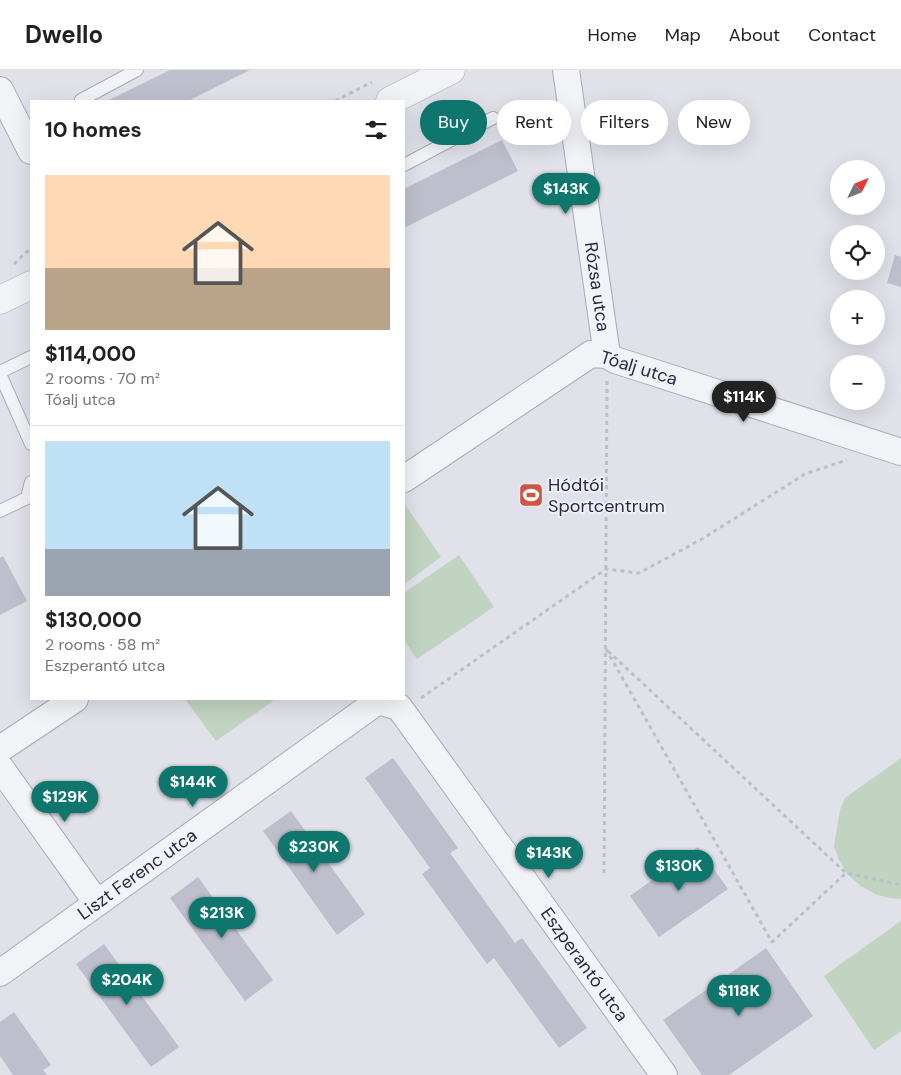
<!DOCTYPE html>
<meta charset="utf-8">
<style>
:root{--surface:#fff;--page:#f2f2f2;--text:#202124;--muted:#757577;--line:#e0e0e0;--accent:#0f766e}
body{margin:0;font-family:"DM Sans",sans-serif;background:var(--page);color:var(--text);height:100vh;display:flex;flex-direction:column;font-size:19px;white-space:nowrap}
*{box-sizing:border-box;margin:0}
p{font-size:16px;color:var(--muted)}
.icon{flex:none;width:28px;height:28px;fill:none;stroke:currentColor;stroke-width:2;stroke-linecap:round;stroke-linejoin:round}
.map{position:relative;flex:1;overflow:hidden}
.drawer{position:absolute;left:30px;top:30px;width:375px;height:600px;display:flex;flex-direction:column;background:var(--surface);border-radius:0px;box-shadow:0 5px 20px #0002}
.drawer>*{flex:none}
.guide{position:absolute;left:420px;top:30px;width:405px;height:45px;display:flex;gap:10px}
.needle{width:32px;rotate:47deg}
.buttons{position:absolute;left:830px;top:90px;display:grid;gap:10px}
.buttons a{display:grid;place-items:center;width:55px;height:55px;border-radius:50%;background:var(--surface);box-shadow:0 5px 20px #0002;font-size:25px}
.price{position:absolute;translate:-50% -42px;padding:0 11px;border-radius:18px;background:var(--accent);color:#fff;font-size:16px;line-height:32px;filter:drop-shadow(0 1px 2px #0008)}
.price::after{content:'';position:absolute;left:50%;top:30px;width:15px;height:11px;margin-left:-8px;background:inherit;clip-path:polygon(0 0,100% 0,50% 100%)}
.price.current{background:#222;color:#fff}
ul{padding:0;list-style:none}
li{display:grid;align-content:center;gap:10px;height:265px;padding:0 15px}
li+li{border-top:1px solid var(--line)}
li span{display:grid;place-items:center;height:155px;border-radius:0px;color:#555}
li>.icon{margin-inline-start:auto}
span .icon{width:90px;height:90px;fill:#fffc;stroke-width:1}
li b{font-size:21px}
h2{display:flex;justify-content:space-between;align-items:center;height:60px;padding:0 15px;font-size:21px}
.tag{padding:0 18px;border-radius:22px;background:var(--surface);box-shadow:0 5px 20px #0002;font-size:18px;line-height:45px}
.tag.current{background:var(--accent);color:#fff}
header{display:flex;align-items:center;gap:30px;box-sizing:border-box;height:70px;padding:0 25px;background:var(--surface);border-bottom:1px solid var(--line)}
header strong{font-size:24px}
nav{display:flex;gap:28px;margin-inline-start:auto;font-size:18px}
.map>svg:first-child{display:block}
</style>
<header>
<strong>Dwello</strong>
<nav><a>Home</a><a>Map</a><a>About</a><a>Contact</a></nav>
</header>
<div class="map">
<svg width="901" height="1005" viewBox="0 0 901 1005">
<rect width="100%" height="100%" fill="#e0e1e9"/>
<g fill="#c1d3c1">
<path d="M404,433l37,54 -37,27z"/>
<path d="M459,485l35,52 -77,52 -13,-19v-47z"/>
<path d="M185,629h91l-60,42z"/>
<path d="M901,688v141l-12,-1 -14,-4 -14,-8 -15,-13 -7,-13 -5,-14 6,-36 5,-12z"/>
<path d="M901,851v110l-27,19 -50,-74z"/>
</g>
<g fill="#bdbfcc">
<path d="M170,0h80l-62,31h-81z"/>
<path d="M502,70l16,31 -114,57v-39z"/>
<path d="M895,185l6,2v30l-14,-4z"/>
<path d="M3,486l24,45 -27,14v-57z"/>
<path d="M393,688l65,90 -8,5 65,90 7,-5 65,90 -28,20 -65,-90 -7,6 -65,-90 8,-6 -65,-90z"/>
<path d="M291,741l74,103 -28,21 -74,-104z"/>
<path d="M698,777l30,42 -69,48 -29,-41z"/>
<path d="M198,807l75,103 -28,21 -75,-103z"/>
<path d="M104,874l75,103 -28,20 -75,-103z"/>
<path d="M766,878l47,68 -84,59h-27l-39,-55z"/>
<path d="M14,942l37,53 -8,5 4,5h-34l-13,-19v-34z"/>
</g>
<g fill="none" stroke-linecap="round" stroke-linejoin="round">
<defs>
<g id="service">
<path d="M81,30l56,-30"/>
<path d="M404,95l89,-47"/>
<path d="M0,302l31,-15"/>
<path d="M0,304l31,70"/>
<path d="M0,441l27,-13 4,-16"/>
</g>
<g id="minor">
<path id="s1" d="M566,0l41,285"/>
<path d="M0,20l31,61"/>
<path d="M404,409l187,-125 16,1 8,5 286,92"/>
<path d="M0,679l75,-50"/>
<path d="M0,697l97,136"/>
<path id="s2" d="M0,903l378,-272 21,6 265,368"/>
</g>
<g id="tertiary">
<path d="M390,31l61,-31"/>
<path d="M0,230l31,-15"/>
</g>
</defs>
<use href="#service" stroke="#a9aab6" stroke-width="14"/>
<use href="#minor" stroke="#a9aab6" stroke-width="28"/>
<use href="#tertiary" stroke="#a9aab6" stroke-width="29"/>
<g stroke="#bdbfc7" stroke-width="3" stroke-dasharray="4 4" stroke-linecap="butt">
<path d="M335,31l37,-19"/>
<path d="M14,194l17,-16"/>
<path d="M606,579l166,293 74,-69"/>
<path d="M608,581l238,222 55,12"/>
<path d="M421,628l185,-129 33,4 63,-34 103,-65 42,-14"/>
<path d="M604,803l3,-492"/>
</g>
<use href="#service" stroke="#f2f3f7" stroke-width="12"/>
<use href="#minor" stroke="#f2f3f7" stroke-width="26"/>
<use href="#tertiary" stroke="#f2f3f7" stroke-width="28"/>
</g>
<defs>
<symbol id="stadium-square" viewBox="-11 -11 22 22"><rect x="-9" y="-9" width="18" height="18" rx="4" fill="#cf5444" stroke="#eff0f6"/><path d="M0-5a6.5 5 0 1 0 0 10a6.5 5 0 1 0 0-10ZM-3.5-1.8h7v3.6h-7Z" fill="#fff"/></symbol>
</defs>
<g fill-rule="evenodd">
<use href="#stadium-square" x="517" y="411" width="28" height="28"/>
</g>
<g text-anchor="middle" stroke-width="4" stroke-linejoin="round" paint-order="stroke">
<g font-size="18" fill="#282b40" stroke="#eff0f6">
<text dy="6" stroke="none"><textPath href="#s1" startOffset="219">Rózsa utca</textPath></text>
<text transform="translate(639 298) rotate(17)" y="6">Tóalj utca</text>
<text dy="6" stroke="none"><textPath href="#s2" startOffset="169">Liszt Ferenc utca</textPath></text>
<text dy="6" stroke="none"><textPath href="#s2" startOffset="805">Eszperantó utca</textPath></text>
</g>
<g font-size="18" fill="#282b40" stroke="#eff0f6" text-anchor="start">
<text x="548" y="421">Hódtói<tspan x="548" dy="21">Sportcentrum</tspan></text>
</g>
</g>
</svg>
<div class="buttons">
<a><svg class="needle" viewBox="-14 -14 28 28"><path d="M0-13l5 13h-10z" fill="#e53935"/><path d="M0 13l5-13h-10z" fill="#757577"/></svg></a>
<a><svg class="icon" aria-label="locate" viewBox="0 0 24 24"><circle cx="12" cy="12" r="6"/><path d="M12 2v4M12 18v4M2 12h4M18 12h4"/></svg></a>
<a>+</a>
<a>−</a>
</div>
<b class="price" style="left:566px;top:145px">$143K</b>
<b class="price current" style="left:744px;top:353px">$114K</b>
<b class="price" style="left:193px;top:738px">$144K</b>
<b class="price" style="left:65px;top:753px">$129K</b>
<b class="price" style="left:314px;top:803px">$230K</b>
<b class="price" style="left:549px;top:809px">$143K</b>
<b class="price" style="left:679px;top:822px">$130K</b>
<b class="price" style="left:222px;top:869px">$213K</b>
<b class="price" style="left:127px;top:936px">$204K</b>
<b class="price" style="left:739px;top:947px">$118K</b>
<div class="guide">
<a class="tag current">Buy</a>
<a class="tag">Rent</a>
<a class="tag">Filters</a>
<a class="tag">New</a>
</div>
<section class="drawer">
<h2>10 homes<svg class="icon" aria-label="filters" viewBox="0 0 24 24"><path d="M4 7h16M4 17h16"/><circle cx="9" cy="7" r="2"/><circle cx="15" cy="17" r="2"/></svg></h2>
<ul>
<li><span style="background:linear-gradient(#ffd9b3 60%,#b9a48a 0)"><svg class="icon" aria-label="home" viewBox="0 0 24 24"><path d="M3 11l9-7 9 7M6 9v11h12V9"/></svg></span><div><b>$114,000</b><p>2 rooms · 70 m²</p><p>Tóalj utca</p></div></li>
<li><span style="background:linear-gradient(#bfe0f5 70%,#9aa5b1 0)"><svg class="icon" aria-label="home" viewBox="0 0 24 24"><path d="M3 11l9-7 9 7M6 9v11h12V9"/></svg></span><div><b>$130,000</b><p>2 rooms · 58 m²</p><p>Eszperantó utca</p></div></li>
</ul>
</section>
</div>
